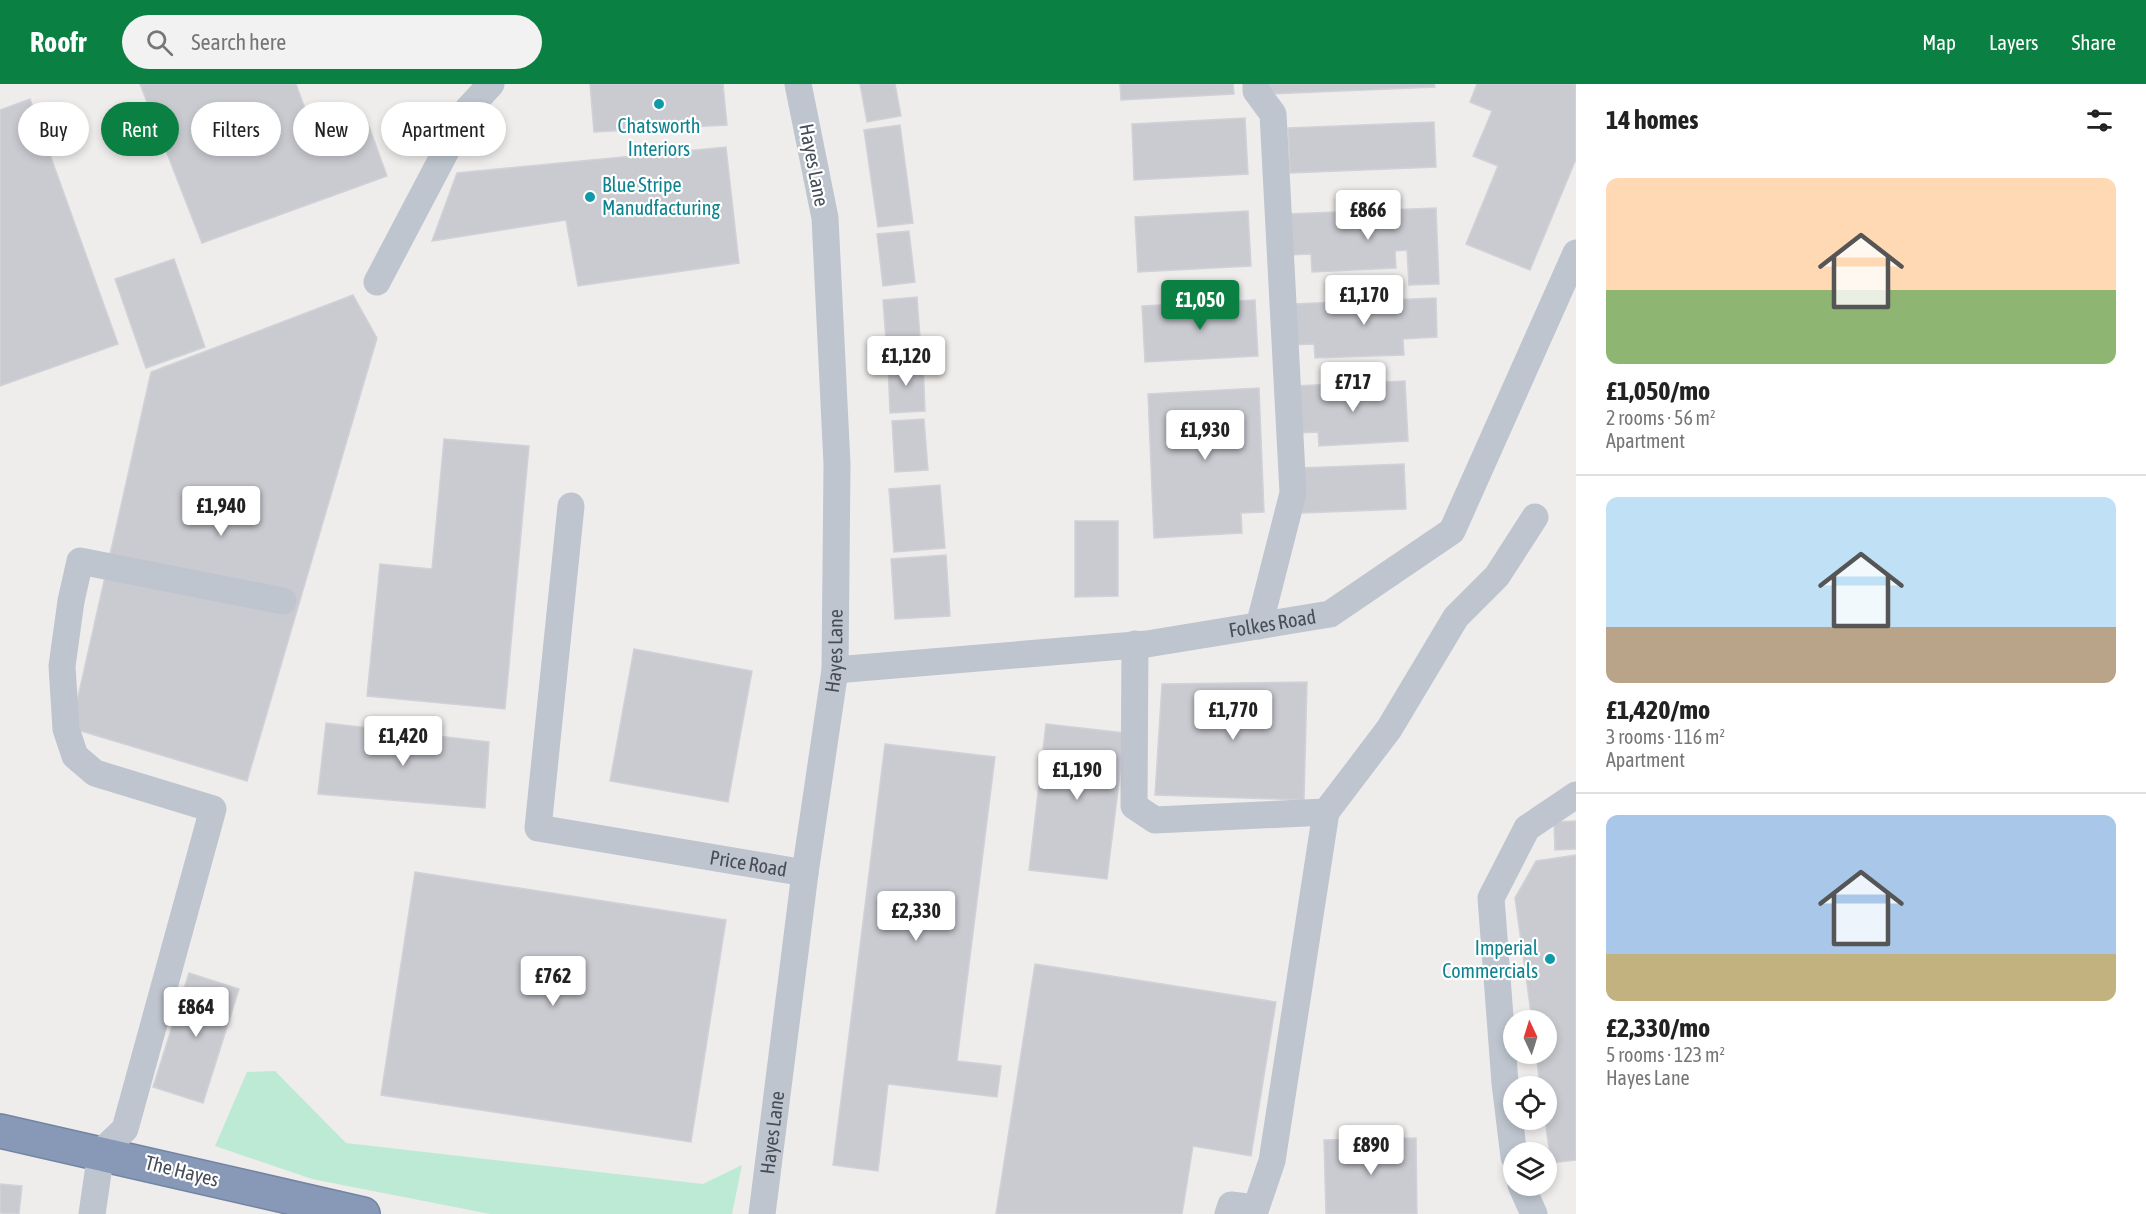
<!DOCTYPE html>
<meta charset="utf-8">
<style>
:root{--surface:#fff;--page:#f2f2f2;--text:#222;--muted:#767676;--line:#e0e0e0;--accent:#0b8043}
body{margin:0;font-family:"Asap Condensed",sans-serif;background:var(--page);color:var(--text);height:100vh;display:flex;flex-direction:column;font-size:22px;white-space:nowrap}
*{box-sizing:border-box;margin:0}
p{font-size:20px;color:var(--muted)}
.icon{flex:none;width:33px;height:33px;fill:none;stroke:currentColor;stroke-width:2;stroke-linecap:round;stroke-linejoin:round}
.map{position:relative;flex:1;overflow:hidden}
.side{display:flex;flex-direction:column;background:var(--surface);width:570px}
.side>*{flex:none}
.top-card{position:absolute;left:18px;top:18px;width:570px;height:54px;display:flex;gap:12px}
.needle{width:39px;rotate:356deg}
.tools{position:absolute;left:1503px;top:926px;display:grid;gap:12px}
.tools a{display:grid;place-items:center;width:54px;height:54px;border-radius:50%;background:var(--surface);box-shadow:0 3px 9px #0003;font-size:30px}
.price{position:absolute;translate:-50% -51px;padding:0 14px;border-radius:6px;background:#fff;color:#222;font-size:20px;line-height:39px;filter:drop-shadow(0 2px 3px #0008)}
.price::after{content:'';position:absolute;left:50%;top:36px;width:18px;height:14px;margin-left:-9px;background:inherit;clip-path:polygon(0 0,100% 0,50% 100%)}
.price.selected{background:var(--accent);color:#fff}
ul{padding:0;list-style:none}
li{display:grid;align-content:center;gap:12px;height:318px;padding:0 30px}
li+li{border-top:2px solid var(--line)}
li span{display:grid;place-items:center;height:186px;border-radius:12px;color:#555}
li>.icon{margin-inline-start:auto}
span .icon{width:108px;height:108px;fill:#fffc;stroke-width:1}
li b{font-size:26px}
h2{display:flex;justify-content:space-between;align-items:center;height:72px;padding:0 30px;font-size:26px}
.tag{padding:0 21px;border-radius:27px;background:var(--surface);box-shadow:0 3px 9px #0003;font-size:21px;line-height:54px}
.tag.selected{background:var(--accent);color:#fff}
header{display:flex;align-items:center;gap:36px;box-sizing:border-box;height:84px;padding:0 30px;background:var(--accent);color:#fff}
header strong{font-size:28px}
nav{display:flex;gap:33px;margin-inline-start:auto;font-size:21px}
.search{width:420px;height:54px;background:var(--page);display:flex;align-items:center;gap:15px;box-sizing:border-box;padding:0 21px;border-radius:33px;color:var(--muted);font-size:22px}
main{display:flex;flex:1;min-height:0}
.map>svg:first-child{display:block}
</style>
<header>
<strong>Roofr</strong>
<div class="search"><svg class="icon" aria-label="search" viewBox="0 0 24 24"><circle cx="10" cy="10" r="6"/><path d="M15 15l6 6"/></svg>Search here</div>
<nav><a>Map</a><a>Layers</a><a>Share</a></nav>
</header>
<main>
<div class="map">
<svg width="1576" height="1130" viewBox="0 0 1576 1130">
<rect width="100%" height="100%" fill="#efedec"/>
<path fill="#bdead4" d="M275,987l71,72 357,41 39,-19 -10,49h-242l-178,-35 -97,-33 32,-74z"/>
<g fill="#cacbd1" stroke="#d1d2d8" stroke-width="1.5">
<path d="M140,0h156l19,52 51,-18 21,58 -185,67z"/>
<path d="M590,0h133l4,41 -133,7z"/>
<path d="M860,0h35l6,32 -34,6z"/>
<path d="M1120,0h113l1,10 -113,6z"/>
<path d="M1269,0h165l1,3 -165,7z"/>
<path d="M1477,0h99v75l-46,111 -64,-26 32,-78 -25,-10 19,-45 -22,-9z"/>
<path d="M30,15l88,245 -118,42v-276z"/>
<path d="M1245,34l3,56 -114,6 -2,-56z"/>
<path d="M1434,38l2,45 -146,6 -2,-45z"/>
<path d="M900,41l13,98 -35,4 -14,-97z"/>
<path d="M726,63l13,116 -161,23 -12,-66 -134,21 25,-68z"/>
<path d="M1436,124l3,76 -30,1 -2,-35 -12,1 1,17 -84,4 -1,-18 -23,1 -1,-41z"/>
<path d="M1248,127l3,55 -113,6 -3,-55z"/>
<path d="M909,147l6,51 -32,4 -6,-52z"/>
<path d="M174,175l31,88 -59,21 -31,-89z"/>
<path d="M353,211l24,43 -130,443 -176,-53 80,-356z"/>
<path d="M917,213l4,54 -34,3 -4,-54z"/>
<path d="M1436,214l1,39 -34,2 1,16 -89,3 -1,-14 -20,1 -1,-41z"/>
<path d="M1255,216l3,56 -113,6 -3,-56z"/>
<path d="M923,278l2,49 -35,2 -2,-49z"/>
<path d="M1405,297l3,60 -89,5 -1,-14 -21,1 -3,-47z"/>
<path d="M1259,304l5,124 -23,1 1,20 -88,5 -6,-144z"/>
<path d="M924,335l4,51 -33,2 -3,-51z"/>
<path d="M444,355l85,7 -24,263 -138,-13 13,-132 52,5z"/>
<path d="M1404,380l2,45 -104,4 -2,-45z"/>
<path d="M940,401l5,63 -51,4 -5,-63z"/>
<path d="M1075,437h43v75l-43,1z"/>
<path d="M946,471l4,61 -55,3 -4,-60z"/>
<path d="M634,565l118,22 -24,131 -118,-21z"/>
<path d="M1307,598l-3,118 -149,-5 7,-111z"/>
<path d="M326,639l163,19 -4,66 -167,-14z"/>
<path d="M1046,640l79,9 -18,146 -78,-9z"/>
<path d="M885,660l110,13 -38,304 44,5 -4,31 -109,-13 -10,87 -45,-6z"/>
<path d="M1576,737v28l-21,1 -1,-28z"/>
<path d="M1576,771v305l-25,3 -6,-44 1,-33h-6l-4,-33h10v-33h-14l-17,-122 21,-37z"/>
<path d="M415,788l311,48 -35,222 -310,-47z"/>
<path d="M1035,880l241,38 -25,154 -58,-10 -11,68h-186z"/>
<path d="M189,889l50,16 -36,114 -50,-16z"/>
<path d="M1416,1054l1,76h-91l-2,-74z"/>
<path d="M0,1100l22,2 -3,28 -19,-1z"/>
</g>
<g fill="none" stroke-linecap="round" stroke-linejoin="round">
<defs>
<path id="highway" d="M0,1047l363,83"/>
</defs>
<use href="#highway" stroke="#7384a3" stroke-width="36"/>
<g stroke="#bec5ce" stroke-width="27">
<path d="M1256,0v7l17,23 20,379 -34,133"/>
<path d="M377,198l91,-173 23,-25"/>
<path id="s1" d="M571,422l-33,322 267,45"/>
<path d="M1135,560l-1,162 21,14 171,-8"/>
<path id="s2" d="M835,586l312,-26 183,-30 122,-83 124,-278"/>
<path d="M1514,1073l-9,-74 -14,-185 36,-70 49,-33"/>
<path d="M1521,1101l13,29"/>
<path d="M92,1130l9,-62 24,-23 88,-320 -118,-36 -20,-17 -9,-27 -4,-63 9,-65 9,-40 203,40"/>
<path id="s3" d="M762,1130l43,-341 30,-203 2,-206 -12,-246 -27,-134"/>
<path d="M1228,1130l3,-9 25,3 16,-47 54,-349 63,-83 67,-112 41,-41 38,-59"/>
</g>
<use href="#highway" stroke="#8899b8" stroke-width="33"/>
</g>
<g fill="#0f9aa8" stroke="#fff" stroke-width="2">
<circle cx="659" cy="20" r="6"/>
<circle cx="590" cy="113" r="6"/>
<circle cx="1550" cy="875" r="6"/>
</g>
<g text-anchor="middle" stroke-width="4.5" stroke-linejoin="round" paint-order="stroke">
<g font-size="20" fill="#0d838f" stroke="#fff">
<text x="659" y="49">Chatsworth<tspan x="659" dy="23">Interiors</tspan></text>
<text x="602" y="108" text-anchor="start">Blue Stripe<tspan x="602" dy="23">Manudfacturing</tspan></text>
<text x="1538" y="871" text-anchor="end">Imperial<tspan x="1538" dy="23">Commercials</tspan></text>
</g>
<g font-size="20" fill="#464d58" stroke="#fff">
<text transform="translate(814 81) rotate(79)" y="7">Hayes Lane</text>
<text dy="7" stroke="none"><textPath href="#s2" startOffset="440">Folkes Road</textPath></text>
<text dy="7" stroke="none"><textPath href="#s3" startOffset="568">Hayes Lane</textPath></text>
<text dy="7" stroke="none"><textPath href="#s1" startOffset="537">Price Road</textPath></text>
<text dy="7" stroke="none"><textPath href="#s3" startOffset="82">Hayes Lane</textPath></text>
<text transform="translate(182 1087) rotate(14)" y="7">The Hayes</text>
</g>
</g>
</svg>
<div class="tools">
<a><svg class="needle" viewBox="-14 -14 28 28"><path d="M0-13l5 13h-10z" fill="#e53935"/><path d="M0 13l5-13h-10z" fill="#767676"/></svg></a>
<a><svg class="icon" aria-label="locate" viewBox="0 0 24 24"><circle cx="12" cy="12" r="6"/><path d="M12 2v4M12 18v4M2 12h4M18 12h4"/></svg></a>
<a><svg class="icon" aria-label="layers" viewBox="0 0 24 24"><path d="M12 4l9 5-9 5-9-5zM3 14l9 5 9-5"/></svg></a>
</div>
<b class="price" style="left:1368px;top:157px">£866</b>
<b class="price" style="left:1364px;top:242px">£1,170</b>
<b class="price selected" style="left:1200px;top:247px">£1,050</b>
<b class="price" style="left:906px;top:303px">£1,120</b>
<b class="price" style="left:1353px;top:329px">£717</b>
<b class="price" style="left:1205px;top:377px">£1,930</b>
<b class="price" style="left:221px;top:453px">£1,940</b>
<b class="price" style="left:1233px;top:657px">£1,770</b>
<b class="price" style="left:403px;top:683px">£1,420</b>
<b class="price" style="left:1077px;top:717px">£1,190</b>
<b class="price" style="left:916px;top:858px">£2,330</b>
<b class="price" style="left:553px;top:923px">£762</b>
<b class="price" style="left:196px;top:954px">£864</b>
<b class="price" style="left:1371px;top:1092px">£890</b>
<div class="top-card">
<a class="tag">Buy</a>
<a class="tag selected">Rent</a>
<a class="tag">Filters</a>
<a class="tag">New</a>
<a class="tag">Apartment</a>
</div>
</div>
<section class="side">
<h2>14 homes<svg class="icon" aria-label="filters" viewBox="0 0 24 24"><path d="M4 7h16M4 17h16"/><circle cx="9" cy="7" r="2"/><circle cx="15" cy="17" r="2"/></svg></h2>
<ul>
<li><span style="background:linear-gradient(#ffd9b3 60%,#8fb573 0)"><svg class="icon" aria-label="home" viewBox="0 0 24 24"><path d="M3 11l9-7 9 7M6 9v11h12V9"/></svg></span><div><b>£1,050/mo</b><p>2 rooms · 56 m²</p><p>Apartment</p></div></li>
<li><span style="background:linear-gradient(#bfe0f5 70%,#b9a48a 0)"><svg class="icon" aria-label="home" viewBox="0 0 24 24"><path d="M3 11l9-7 9 7M6 9v11h12V9"/></svg></span><div><b>£1,420/mo</b><p>3 rooms · 116 m²</p><p>Apartment</p></div></li>
<li><span style="background:linear-gradient(#a9c7e8 75%,#c2b280 0)"><svg class="icon" aria-label="home" viewBox="0 0 24 24"><path d="M3 11l9-7 9 7M6 9v11h12V9"/></svg></span><div><b>£2,330/mo</b><p>5 rooms · 123 m²</p><p>Hayes Lane</p></div></li>
</ul>
</section>
</main>
